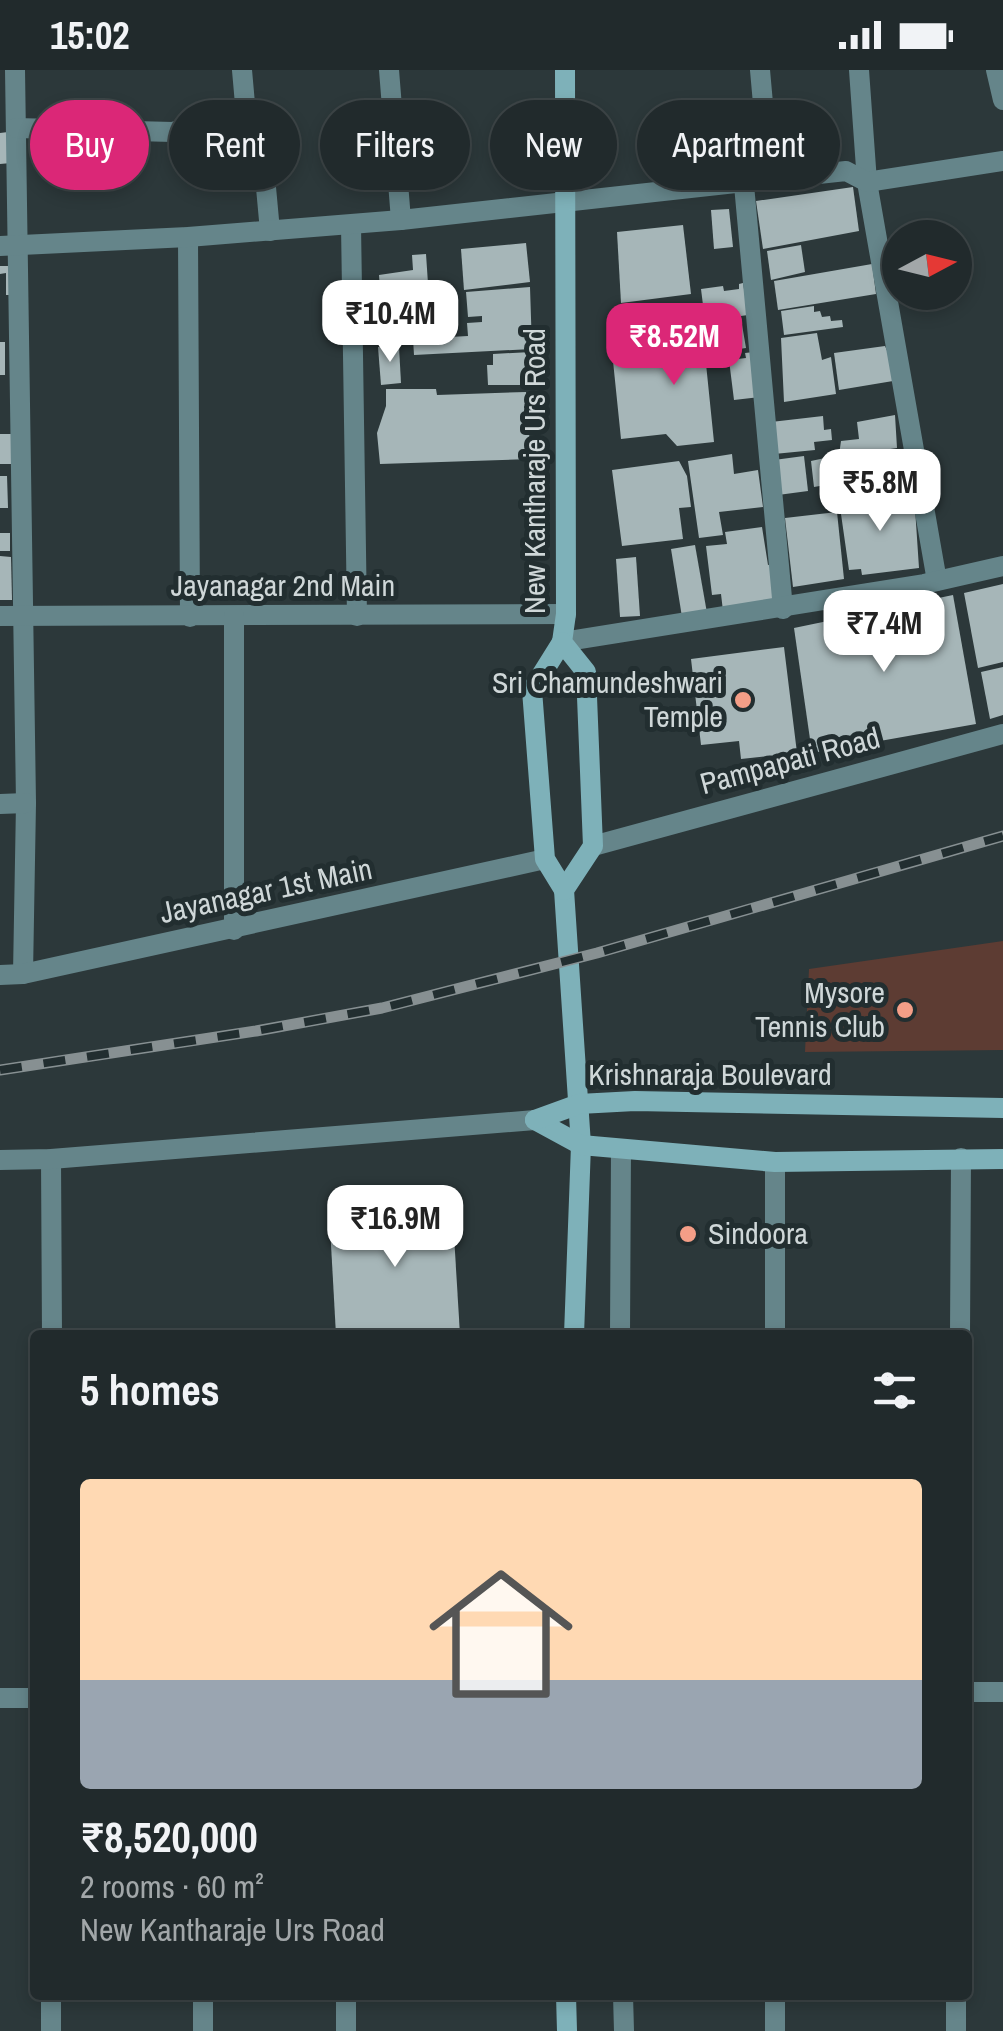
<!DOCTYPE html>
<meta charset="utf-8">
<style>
:root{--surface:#212a2c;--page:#293234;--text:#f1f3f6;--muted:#a2a7a9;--line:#3e4648;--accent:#db2777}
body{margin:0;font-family:"Archivo Narrow",sans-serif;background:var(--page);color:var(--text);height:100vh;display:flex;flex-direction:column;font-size:38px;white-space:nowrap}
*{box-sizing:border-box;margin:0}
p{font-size:32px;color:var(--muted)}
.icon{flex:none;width:55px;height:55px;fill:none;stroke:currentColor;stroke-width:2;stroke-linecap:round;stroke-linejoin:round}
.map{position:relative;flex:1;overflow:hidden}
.panel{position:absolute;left:30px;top:1260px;width:942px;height:670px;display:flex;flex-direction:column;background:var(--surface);border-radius:10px;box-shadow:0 5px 15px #0003,0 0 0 2px var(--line)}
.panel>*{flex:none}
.hud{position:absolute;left:30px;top:30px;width:945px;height:90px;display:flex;gap:20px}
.needle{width:65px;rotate:83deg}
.controls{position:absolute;left:882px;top:150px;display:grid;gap:20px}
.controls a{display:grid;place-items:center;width:90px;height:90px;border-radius:50%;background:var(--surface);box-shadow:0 5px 15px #0003,0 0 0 2px var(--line);font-size:50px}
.price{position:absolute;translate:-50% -85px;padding:0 22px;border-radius:20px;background:#fff;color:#222;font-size:32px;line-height:65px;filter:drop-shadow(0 2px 5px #0008)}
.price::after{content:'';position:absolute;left:50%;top:60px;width:30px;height:22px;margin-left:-15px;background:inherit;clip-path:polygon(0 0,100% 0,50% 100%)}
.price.on{background:var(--accent);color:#fff}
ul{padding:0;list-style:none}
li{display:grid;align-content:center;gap:20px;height:530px;padding:0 50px}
li span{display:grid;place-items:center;height:310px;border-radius:10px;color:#555}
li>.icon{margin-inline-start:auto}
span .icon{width:180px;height:180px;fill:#fffc;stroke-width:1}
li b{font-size:42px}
h2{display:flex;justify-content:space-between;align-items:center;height:120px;padding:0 50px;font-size:42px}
.tag{padding:0 35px;border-radius:45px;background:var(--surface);box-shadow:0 5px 15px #0003,0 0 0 2px var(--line);font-size:35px;line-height:90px}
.tag.on{background:var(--accent);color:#fff}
.status{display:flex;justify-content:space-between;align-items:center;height:70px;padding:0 50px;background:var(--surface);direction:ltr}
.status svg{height:28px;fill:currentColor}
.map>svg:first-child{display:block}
</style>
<div class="status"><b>15:02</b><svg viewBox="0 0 49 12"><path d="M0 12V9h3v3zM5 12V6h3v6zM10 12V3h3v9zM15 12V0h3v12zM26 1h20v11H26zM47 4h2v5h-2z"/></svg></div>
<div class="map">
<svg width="1003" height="1961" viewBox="0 0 1003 1961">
<rect width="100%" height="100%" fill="#2c383a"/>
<path fill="#5d3c33" d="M1003,871v109l-198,2 4,-83z"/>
<g fill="#a6b6b8">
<path d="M8,62l3,31 -11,1v-31z"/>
<path d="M853,117l6,44 -96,18 -7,-48z"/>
<path d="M729,139l4,38 -19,2 -3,-39z"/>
<path d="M683,155l8,69 -70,9 -4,-71z"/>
<path d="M526,173l4,39 -66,8 -3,-41z"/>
<path d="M801,175l4,27 -34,8 -4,-29z"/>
<path d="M426,184l4,59 -48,4 -3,-42 34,-5 -1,-15z"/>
<path d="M872,194l4,30 -98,16 -4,-29z"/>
<path d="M0,196h12v29h-6v-22l-6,1z"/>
<path d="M743,213l5,32 -43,6 -4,-32 22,-3 1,5 15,-2v-5z"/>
<path d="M530,217l2,62 -118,6 -1,-16 55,-3 -1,-13 15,-1v-6l-14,1 -2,-25z"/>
<path d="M814,236v6l6,-1 2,6 8,-1 1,5 11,-1 1,7 -59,8 -3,-24z"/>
<path d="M741,249l5,29 -41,6 9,88 -37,4 -11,-12 -45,5 -8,-78 81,-8 -4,-27z"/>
<path d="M817,263l5,27 9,-3 5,37 -52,8 -3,-64z"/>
<rect x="0" y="272" width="5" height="33"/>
<path d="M885,276l8,18v17l-54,9 -5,-37z"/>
<path d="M378,277h21l2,36 -20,2z"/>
<path d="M531,282l2,33h-45l-1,-20h6v-11z"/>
<path d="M754,282l6,45 -26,3 -5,-40 17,-2 -1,-5z"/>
<path d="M386,319h50l1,6 89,-3 5,67 -151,5 -3,-31 9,-27z"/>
<path d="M895,345l2,33 -40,6 3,25 -46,8 -3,-26 28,-6 2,-14 18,-2 -2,-17z"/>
<path d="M823,346l1,14 7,-1 1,11 -18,2 1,8 -41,4 -3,-32z"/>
<path d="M0,364h12l-1,30h-11z"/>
<path d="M732,384l2,20 24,-4 5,37 -44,5 4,23 -24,3 -11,-77z"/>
<path d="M804,386l4,35 -30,4 -4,-35z"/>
<path d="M679,391l8,15 4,31 -12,1 4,31 -61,7 -10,-76z"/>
<path d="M0,406h7l1,32h-8z"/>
<path d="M886,423l1,9 18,-2 10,8 4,60 -57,7 -1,-6 -12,1 -10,-70z"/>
<path d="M837,442l7,67 -51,8 -8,-69z"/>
<path d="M762,457l6,38 5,-1 5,39 -55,8 -2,-17 -9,1 -6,-49 21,-2 -2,-12z"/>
<rect x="0" y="463" width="10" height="18"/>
<path d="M695,475l12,68 -25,4 -11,-68z"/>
<path d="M0,486l11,1 1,43h-12z"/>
<path d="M636,487l4,59 -20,1 -4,-58z"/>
<path d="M1003,514v78l-25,6 -14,-75z"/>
<path d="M953,525l23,129 -164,29 -18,-125z"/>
<path d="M784,577l13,106 -56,6 -2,-18 -38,4 -10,-86z"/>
<path d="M1003,597v48l-13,4 -9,-47z"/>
<path d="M452,1132l8,133h-124l-7,-127z"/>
</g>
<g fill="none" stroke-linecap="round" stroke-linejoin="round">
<g stroke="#65858a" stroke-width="20">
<path d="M15,0l11,733 -3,171"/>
<path d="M242,0l3,34 17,40 8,87"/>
<path d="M389,0l12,150"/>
<path d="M760,0l10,112"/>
<path d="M859,0l8,112 70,399"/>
<path d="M996,0l7,30"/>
<path d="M16,58l157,4 51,-17 21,-11"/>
<path d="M744,115l39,424"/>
<path d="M351,155l6,391"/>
<path d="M188,167l2,380"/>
<path d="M0,176l188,-9 213,-17 445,-49 21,11 136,-21"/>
<path d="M0,546l566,-2"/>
<path d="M234,546v314"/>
<path d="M562,572l362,-58 79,-18"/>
<path d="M0,734l26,-1"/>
<path d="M593,776l410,-112"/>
<path d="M51,1089l1,176"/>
<path d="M0,1090l51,-1 484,-39"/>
<path d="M775,1092v173"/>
<path d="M620,1265l1,-186"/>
<path d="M960,1265l1,-177"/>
<path d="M968,1622h35"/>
<path d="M0,1628h35"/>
<path d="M203,1925v36"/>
<path d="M346,1925v36"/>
<path d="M623,1925l1,36"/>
<path d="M51,1961v-36"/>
<path d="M775,1961v-36"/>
<path d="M956,1961v-36"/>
</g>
<path stroke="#65858a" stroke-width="20" d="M0,905l23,-1 522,-115"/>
<g stroke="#7eb1b9" stroke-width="20">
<path d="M565,0l1,544 -4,28 24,30 7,174 -29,44 17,255 -7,190"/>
<path d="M562,572l-30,48 13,169 19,31"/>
<path d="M535,1050l46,25 194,17 228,-3"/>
<path d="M535,1050l44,-16 56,-3 368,7"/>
<path d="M566,1925l1,36"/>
</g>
<defs>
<path id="rail" d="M0,1000l256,-39 126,-23 215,-55 406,-117"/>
</defs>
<use href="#rail" stroke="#879092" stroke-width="11"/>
<use href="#rail" stroke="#222e30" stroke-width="8" stroke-dasharray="22" stroke-linecap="butt"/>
</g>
<g fill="#f49e87" stroke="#222e30" stroke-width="4">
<circle cx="743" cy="630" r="10"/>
<circle cx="905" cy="940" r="10"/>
<circle cx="688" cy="1164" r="10"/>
</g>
<g text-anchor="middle" stroke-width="10" stroke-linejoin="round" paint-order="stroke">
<g font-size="30" fill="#cfd7d8" stroke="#222e30">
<text transform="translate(535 401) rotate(-90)" y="10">New Kantharaje Urs Road</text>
<text x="283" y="526">Jayanagar 2nd Main</text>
<text transform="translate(790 691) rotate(-15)" y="10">Pampapati Road</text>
<text transform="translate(266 821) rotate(-12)" y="10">Jayanagar 1st Main</text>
<text x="710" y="1015">Krishnaraja Boulevard</text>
</g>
<g font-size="30" fill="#cfd7d8" stroke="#222e30" text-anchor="end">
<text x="723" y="623">Sri Chamundeshwari<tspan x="723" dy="34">Temple</tspan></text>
<text x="885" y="933">Mysore<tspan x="885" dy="34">Tennis Club</tspan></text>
<text x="708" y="1174" text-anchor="start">Sindoora</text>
</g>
</g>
</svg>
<div class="controls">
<a><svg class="needle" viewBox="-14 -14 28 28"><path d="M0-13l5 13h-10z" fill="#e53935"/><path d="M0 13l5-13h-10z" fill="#a2a7a9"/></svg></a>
</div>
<b class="price" style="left:390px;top:295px">₹10.4M</b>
<b class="price on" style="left:674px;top:318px">₹8.52M</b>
<b class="price" style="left:880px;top:464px">₹5.8M</b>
<b class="price" style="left:884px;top:605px">₹7.4M</b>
<b class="price" style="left:395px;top:1200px">₹16.9M</b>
<div class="hud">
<a class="tag on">Buy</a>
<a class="tag">Rent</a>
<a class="tag">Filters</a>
<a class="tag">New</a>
<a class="tag">Apartment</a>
</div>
<section class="panel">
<h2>5 homes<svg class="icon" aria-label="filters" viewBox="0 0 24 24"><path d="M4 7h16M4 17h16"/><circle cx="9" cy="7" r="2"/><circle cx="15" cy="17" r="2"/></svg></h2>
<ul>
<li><span style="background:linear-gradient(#ffd9b3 65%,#9aa5b1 0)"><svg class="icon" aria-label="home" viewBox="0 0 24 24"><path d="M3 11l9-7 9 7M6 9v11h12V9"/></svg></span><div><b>₹8,520,000</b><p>2 rooms · 60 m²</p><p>New Kantharaje Urs Road</p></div></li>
</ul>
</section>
</div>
